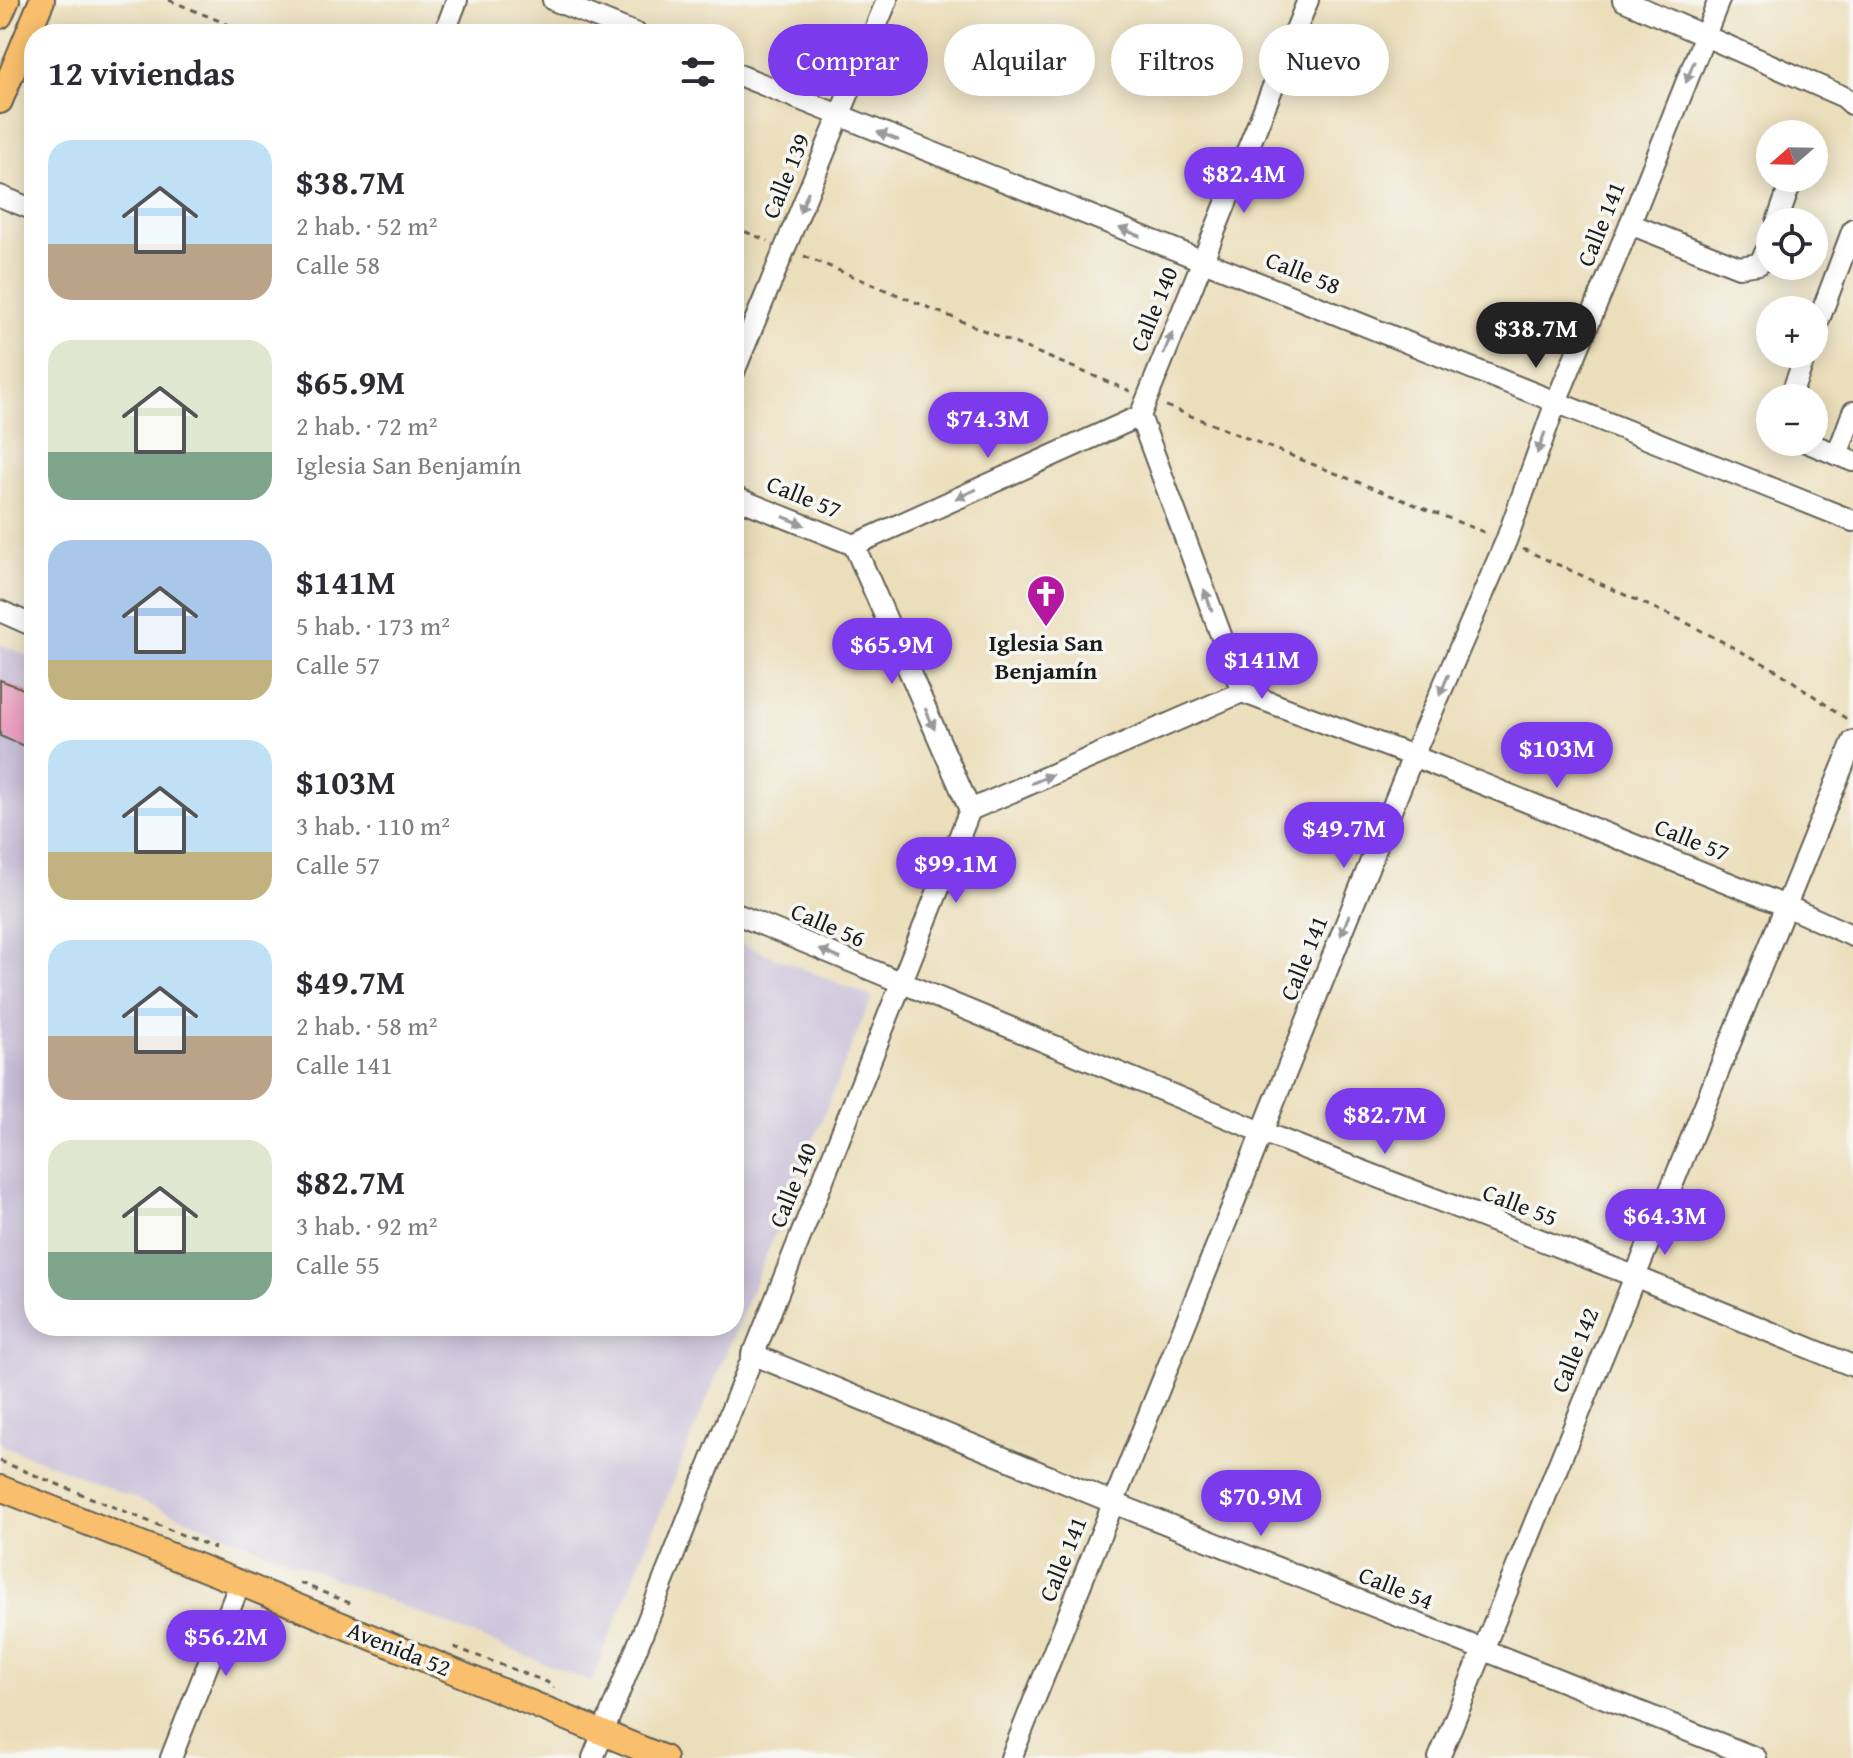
<!DOCTYPE html>
<html lang="es">
<meta charset="utf-8">
<style>
:root{--surface:#fff;--page:#f7f7f7;--text:#2b2b33;--muted:#7c7c81;--accent:#7c3aed}
body{margin:0;font-family:"Gentium Book Plus",serif;background:var(--page);color:var(--text);height:100vh;display:flex;flex-direction:column;font-size:30px;white-space:nowrap}
*{box-sizing:border-box;margin:0}
p{font-size:26px;color:var(--muted)}
.icon{flex:none;width:44px;height:44px;fill:none;stroke:currentColor;stroke-width:2;stroke-linecap:round;stroke-linejoin:round}
.map{position:relative;flex:1;overflow:hidden}
.drawer{position:absolute;left:24px;top:24px;width:720px;height:1312px;display:flex;flex-direction:column;background:var(--surface);border-radius:32px;box-shadow:0 4px 20px #0003}
.drawer>*{flex:none}
.banner{position:absolute;left:768px;top:24px;width:760px;height:72px;display:flex;gap:16px}
.needle{width:52px;rotate:250deg}
.buttons{position:absolute;left:1756px;top:120px;display:grid;gap:16px}
.buttons a{display:grid;place-items:center;width:72px;height:72px;border-radius:50%;background:var(--surface);box-shadow:0 4px 20px #0003;font-size:40px}
.price{position:absolute;translate:-50% -68px;padding:0 18px;border-radius:28px;background:var(--accent);color:#fff;font-size:26px;line-height:52px;filter:drop-shadow(0 2px 4px #0008)}
.price::after{content:'';position:absolute;left:50%;top:48px;width:24px;height:18px;margin-left:-12px;background:inherit;clip-path:polygon(0 0,100% 0,50% 100%)}
.price.on{background:#222;color:#fff}
ul{padding:0;list-style:none}
li{display:flex;align-items:center;gap:24px;height:200px;padding:0 24px}
li span{display:grid;place-items:center;flex:none;width:224px;height:160px;border-radius:24px;color:#555}
li>.icon{margin-inline-start:auto}
span .icon{width:96px;height:96px;fill:#fffc;stroke-width:1}
li b{font-size:34px}
h2{display:flex;justify-content:space-between;align-items:center;height:96px;padding:0 24px;font-size:34px}
.pill{padding:0 28px;border-radius:36px;background:var(--surface);box-shadow:0 4px 20px #0003;font-size:28px;line-height:72px}
.pill.on{background:var(--accent);color:#fff}
.map>svg:first-child{display:block}
</style>
<div class="map">
<svg width="1853" height="1758" viewBox="0 0 1853 1758">
<rect width="100%" height="100%" fill="#f6f6f2"/>
<filter id="ink" filterUnits="userSpaceOnUse"><feTurbulence type="fractalNoise" baseFrequency=".0125" numOctaves="2"/><feDisplacementMap in="SourceGraphic" scale="16" xChannelSelector="R" yChannelSelector="G"/><feConvolveMatrix kernelMatrix="1 2 1 2 8 2 1 2 1" color-interpolation-filters="sRGB"/></filter>
<filter id="wash" filterUnits="userSpaceOnUse"><feTurbulence type="fractalNoise" baseFrequency=".006" numOctaves="4" result="noise"/><feDisplacementMap in="SourceGraphic" scale="32" xChannelSelector="R" yChannelSelector="G"/><feGaussianBlur stdDeviation="1.8" result="paint"/><feColorMatrix in="noise" values="0 0 0 0 0 0 0 0 0 0 0 0 0 0 0 0 0 1.4 0 .05"/><feComposite in="paint" operator="in"/></filter>
<g filter="url(#wash)">
<rect width="100%" height="100%" fill="#ebdeba"/>
<path fill="#c8bfd8" d="M0,644l34,14v668h700v-385l138,56 -281,685 -591,-238z"/>
<g id="blocks">
<path fill="#ec9fbe" d="M0,680l34,13v57l-34,-14z"/>
</g>
</g>
<g filter="url(#ink)">
<use href="#blocks" fill-opacity="0" stroke="#646053" stroke-width="2"/>
<g fill="none" stroke-linecap="round" stroke-linejoin="round">
<defs>
<g id="minor">
<path d="M553,0l84,34"/>
<path d="M1623,0l221,97 9,8"/>
<path d="M444,34l13,-34"/>
<path d="M734,73l1119,448"/>
<path d="M0,196l34,14"/>
<path d="M1777,222l13,-37"/>
<path d="M1630,224l109,43 20,-3 11,-20"/>
<path d="M1814,333l39,-104"/>
<path d="M734,372l153,-372"/>
<path d="M1790,398l16,-44"/>
<path d="M1140,416l168,-416"/>
<path d="M1806,442l47,19"/>
<path d="M1837,455l16,-43"/>
<path d="M734,497l120,48"/>
<path d="M854,545l286,-129"/>
<path d="M854,545l116,265"/>
<path d="M0,611l34,15"/>
<path d="M1242,692l171,64 373,150 67,30"/>
<path d="M970,810l272,-118 -102,-276"/>
<path d="M734,913l528,219 372,144 219,90"/>
<path d="M752,1354l362,149 642,255"/>
<path d="M171,1758l69,-175"/>
<path d="M593,1758l377,-948"/>
<path d="M1011,1758l402,-1002 93,-215 50,-139 74,-178 89,-224"/>
<path d="M1439,1758l414,-1017"/>
</g>
<g id="major">
<path d="M0,16l7,-16"/>
<path d="M0,101l42,-101"/>
<path d="M0,1488l240,95 424,175"/>
</g>
</defs>
<use href="#minor" stroke="#646053" stroke-width="24"/>
<use href="#major" stroke="#646053" stroke-width="28"/>
<g stroke="#646053" stroke-width="3" stroke-dasharray="6 6" stroke-linecap="butt">
<path d="M169,0l82,34"/>
<path d="M734,227l34,14"/>
<path d="M804,256l326,135"/>
<path d="M1166,406l320,127"/>
<path d="M1523,549l160,72 95,50 73,51"/>
<path d="M0,1461l215,87"/>
<path d="M300,1583l52,21"/>
<path d="M454,1647l93,35 7,6"/>
</g>
<use href="#minor" stroke="#fff" stroke-width="20"/>
<use href="#major" stroke="#f9bf6d" stroke-width="24"/>
</g>
<defs><path id="oneway-solid" d="M-6-.8H1V-3.2L6.5 0L1 3.2V.8H-6Z" transform="scale(2)"/></defs>
<g fill="#999">
<use href="#oneway-solid" transform="translate(1690 72) rotate(111)"/>
<use href="#oneway-solid" transform="translate(888 136) rotate(-158)"/>
<use href="#oneway-solid" transform="translate(804 202) rotate(112)"/>
<use href="#oneway-solid" transform="translate(1130 232) rotate(-158)"/>
<use href="#oneway-solid" transform="translate(1168 343) rotate(-68)"/>
<use href="#oneway-solid" transform="translate(1541 443) rotate(110)"/>
<use href="#oneway-solid" transform="translate(966 494) rotate(156)"/>
<use href="#oneway-solid" transform="translate(794 521) rotate(22)"/>
<use href="#oneway-solid" transform="translate(1208 600) rotate(-110)"/>
<use href="#oneway-solid" transform="translate(1444 685) rotate(113)"/>
<use href="#oneway-solid" transform="translate(930 719) rotate(66)"/>
<use href="#oneway-solid" transform="translate(1042 779) rotate(-23)"/>
<use href="#oneway-solid" transform="translate(1345 925) rotate(112)"/>
<use href="#oneway-solid" transform="translate(830 954) rotate(-157)"/>
</g>
</g>
<defs>
<symbol id="church-pin" viewBox="-11 -11 22 30"><path d="M0 17L-7.5 6A9.5 9.5 0 1 1 7.5 6Z" fill="#b5179e" stroke="#f6f6f2"/><path d="M-1.2-6h2.4v3.5h3.3v2.4h-3.3V6h-2.4V-.1h-3.3v-2.4h3.3Z" fill="#fff"/></symbol>
</defs>
<g fill-rule="evenodd">
<use href="#church-pin" x="1024" y="572" width="44" height="60"/>
</g>
<g text-anchor="middle" stroke-width="7" stroke-linejoin="round" paint-order="stroke">
<g font-size="24" fill="#1c1c1c" stroke="#f6f6f2">
<text transform="translate(786 176) rotate(-68)" y="8">Calle 139</text>
<text transform="translate(1601 224) rotate(-68)" y="8">Calle 141</text>
<text transform="translate(1303 273) rotate(22)" y="8">Calle 58</text>
<text transform="translate(1154 309) rotate(-68)" y="8">Calle 140</text>
<text transform="translate(804 497) rotate(22)" y="8">Calle 57</text>
<text transform="translate(1692 840) rotate(22)" y="8">Calle 57</text>
<text transform="translate(828 925) rotate(23)" y="8">Calle 56</text>
<text transform="translate(1304 958) rotate(-68)" y="8">Calle 141</text>
<text transform="translate(793 1185) rotate(-68)" y="8">Calle 140</text>
<text transform="translate(1520 1205) rotate(21)" y="8">Calle 55</text>
<text transform="translate(1575 1350) rotate(-68)" y="8">Calle 142</text>
<text transform="translate(1063 1559) rotate(-68)" y="8">Calle 141</text>
<text transform="translate(1396 1588) rotate(22)" y="8">Calle 54</text>
<text transform="translate(399 1649) rotate(22)" y="8">Avenida 52</text>
</g>
<g font-size="24" font-weight="bold" fill="#1c1c1c" stroke="#f6f6f2">
<text x="1046" y="651">Iglesia San<tspan x="1046" dy="28">Benjamín</tspan></text>
</g>
</g>
</svg>
<div class="buttons">
<a><svg class="needle" viewBox="-14 -14 28 28"><path d="M0-13l5 13h-10z" fill="#e53935"/><path d="M0 13l5-13h-10z" fill="#7c7c81"/></svg></a>
<a><svg class="icon" aria-label="locate" viewBox="0 0 24 24"><circle cx="12" cy="12" r="6"/><path d="M12 2v4M12 18v4M2 12h4M18 12h4"/></svg></a>
<a>+</a>
<a>−</a>
</div>
<b class="price" style="left:1244px;top:215px">$82.4M</b>
<b class="price on" style="left:1536px;top:370px">$38.7M</b>
<b class="price" style="left:988px;top:460px">$74.3M</b>
<b class="price" style="left:892px;top:686px">$65.9M</b>
<b class="price" style="left:1262px;top:701px">$141M</b>
<b class="price" style="left:1557px;top:790px">$103M</b>
<b class="price" style="left:1344px;top:870px">$49.7M</b>
<b class="price" style="left:956px;top:905px">$99.1M</b>
<b class="price" style="left:1385px;top:1156px">$82.7M</b>
<b class="price" style="left:1665px;top:1257px">$64.3M</b>
<b class="price" style="left:1261px;top:1538px">$70.9M</b>
<b class="price" style="left:226px;top:1678px">$56.2M</b>
<div class="banner">
<a class="pill on">Comprar</a>
<a class="pill">Alquilar</a>
<a class="pill">Filtros</a>
<a class="pill">Nuevo</a>
</div>
<section class="drawer">
<h2>12 viviendas<svg class="icon" aria-label="filters" viewBox="0 0 24 24"><path d="M4 7h16M4 17h16"/><circle cx="9" cy="7" r="2"/><circle cx="15" cy="17" r="2"/></svg></h2>
<ul>
<li><span style="background:linear-gradient(#bfe0f5 65%,#b9a48a 0)"><svg class="icon" aria-label="home" viewBox="0 0 24 24"><path d="M3 11l9-7 9 7M6 9v11h12V9"/></svg></span><div><b>$38.7M</b><p>2 hab. · 52 m²</p><p>Calle 58</p></div></li>
<li><span style="background:linear-gradient(#dfe7d0 70%,#7fa58c 0)"><svg class="icon" aria-label="home" viewBox="0 0 24 24"><path d="M3 11l9-7 9 7M6 9v11h12V9"/></svg></span><div><b>$65.9M</b><p>2 hab. · 72 m²</p><p>Iglesia San Benjamín</p></div></li>
<li><span style="background:linear-gradient(#a9c7e8 75%,#c2b280 0)"><svg class="icon" aria-label="home" viewBox="0 0 24 24"><path d="M3 11l9-7 9 7M6 9v11h12V9"/></svg></span><div><b>$141M</b><p>5 hab. · 173 m²</p><p>Calle 57</p></div></li>
<li><span style="background:linear-gradient(#bfe0f5 70%,#c2b280 0)"><svg class="icon" aria-label="home" viewBox="0 0 24 24"><path d="M3 11l9-7 9 7M6 9v11h12V9"/></svg></span><div><b>$103M</b><p>3 hab. · 110 m²</p><p>Calle 57</p></div></li>
<li><span style="background:linear-gradient(#bfe0f5 60%,#b9a48a 0)"><svg class="icon" aria-label="home" viewBox="0 0 24 24"><path d="M3 11l9-7 9 7M6 9v11h12V9"/></svg></span><div><b>$49.7M</b><p>2 hab. · 58 m²</p><p>Calle 141</p></div></li>
<li><span style="background:linear-gradient(#dfe7d0 70%,#7fa58c 0)"><svg class="icon" aria-label="home" viewBox="0 0 24 24"><path d="M3 11l9-7 9 7M6 9v11h12V9"/></svg></span><div><b>$82.7M</b><p>3 hab. · 92 m²</p><p>Calle 55</p></div></li>
</ul>
</section>
</div>
